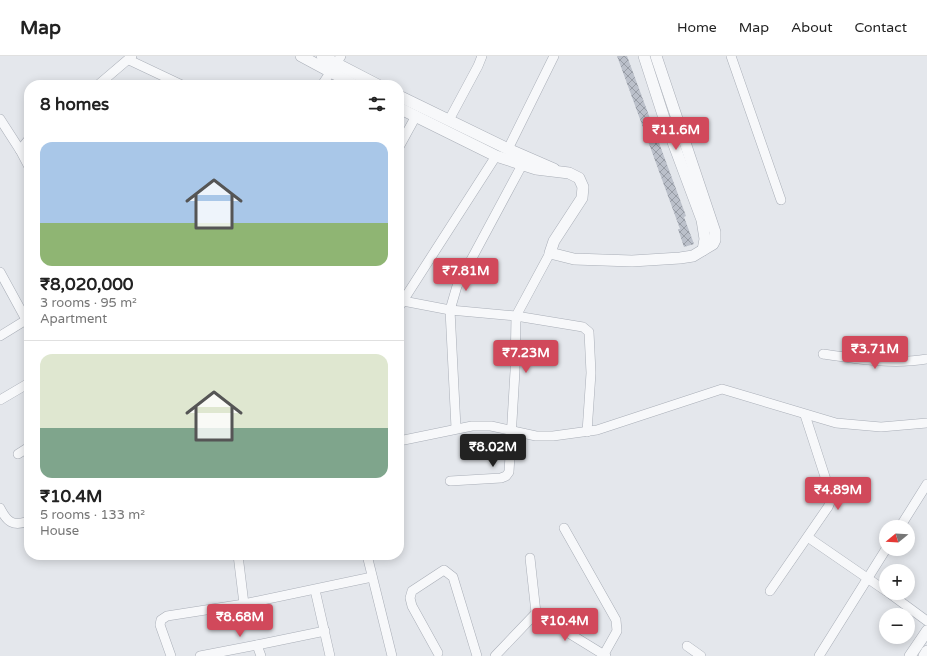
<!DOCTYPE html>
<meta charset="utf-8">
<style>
:root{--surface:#fff;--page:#f6f6f6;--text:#222;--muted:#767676;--line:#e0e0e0;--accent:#d1495b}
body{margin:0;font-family:"Varela Round",sans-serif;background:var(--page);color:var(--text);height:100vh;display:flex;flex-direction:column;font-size:15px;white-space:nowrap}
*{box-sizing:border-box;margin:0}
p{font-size:13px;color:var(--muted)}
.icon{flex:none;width:22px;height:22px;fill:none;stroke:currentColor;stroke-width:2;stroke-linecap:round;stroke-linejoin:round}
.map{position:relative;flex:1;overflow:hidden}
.side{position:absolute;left:24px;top:24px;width:380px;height:480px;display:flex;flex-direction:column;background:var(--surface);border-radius:16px;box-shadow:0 2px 10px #0003}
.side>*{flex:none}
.needle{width:26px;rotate:252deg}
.fabs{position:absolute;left:879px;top:464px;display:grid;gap:8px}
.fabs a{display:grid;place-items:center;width:36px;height:36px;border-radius:50%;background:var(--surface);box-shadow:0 2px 10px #0003;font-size:20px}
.price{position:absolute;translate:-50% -34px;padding:0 9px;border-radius:4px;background:var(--accent);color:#fff;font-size:13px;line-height:26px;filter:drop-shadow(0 1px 2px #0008)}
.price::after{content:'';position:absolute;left:50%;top:24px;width:12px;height:9px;margin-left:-6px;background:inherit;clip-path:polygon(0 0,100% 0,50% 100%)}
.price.on{background:#222;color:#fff}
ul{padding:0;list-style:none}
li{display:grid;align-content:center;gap:8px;height:212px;padding:0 16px}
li+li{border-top:1px solid var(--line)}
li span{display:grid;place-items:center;height:124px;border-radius:12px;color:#555}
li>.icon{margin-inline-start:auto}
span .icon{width:72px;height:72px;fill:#fffc;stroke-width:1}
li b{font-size:17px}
h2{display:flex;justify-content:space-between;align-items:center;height:48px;padding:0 16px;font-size:17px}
header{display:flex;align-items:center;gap:24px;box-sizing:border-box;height:56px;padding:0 20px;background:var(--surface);border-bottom:1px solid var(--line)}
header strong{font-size:19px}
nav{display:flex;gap:22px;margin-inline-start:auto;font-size:14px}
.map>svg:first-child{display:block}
</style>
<header>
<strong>Map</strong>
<nav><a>Home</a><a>Map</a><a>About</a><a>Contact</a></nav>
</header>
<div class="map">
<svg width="927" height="600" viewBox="0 0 927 600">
<defs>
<pattern id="building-cross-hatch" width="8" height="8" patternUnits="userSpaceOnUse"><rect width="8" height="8" fill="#bbc0ca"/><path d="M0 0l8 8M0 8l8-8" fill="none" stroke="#989da6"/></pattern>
</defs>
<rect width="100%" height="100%" fill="#e4e7ec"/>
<path fill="url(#building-cross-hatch)" d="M617,0h10l59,160 -2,1 10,27 -10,3 -6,-18h2z"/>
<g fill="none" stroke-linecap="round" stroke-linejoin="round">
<defs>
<g id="minor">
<path d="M731,0l50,144"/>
<path d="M129,4l53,25"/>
<path d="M98,29l34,-29"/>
<path d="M322,29l19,-29"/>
<path d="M0,63l20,31"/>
<path d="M449,64l29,-54 4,-10"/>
<path d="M29,83l-9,11 9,17"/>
<path d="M399,91l17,-31"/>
<path d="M508,93l46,-93"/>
<path d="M0,216l29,53"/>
<path d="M403,245l47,9 66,6 34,-63"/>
<path d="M399,251l97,-151"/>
<path d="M0,280l26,-16"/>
<path d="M823,298c33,5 71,11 104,5"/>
<path d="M0,344l29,-17"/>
<path d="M456,372l-6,-118 7,-24 65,-121"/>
<path d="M399,385l73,-15h19l45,10h17l44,-6 125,-41 114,34 45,4 46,-4"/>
<path d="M18,398l11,-7"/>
<path d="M450,425l51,-3 5,-2 3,-4 6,-101 1,-55 67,11 6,5 2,41 -4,59"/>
<path d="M0,452c7,14 13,19 29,13"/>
<path d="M900,471l27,-43"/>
<path d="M564,472l52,92 1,11 -14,25"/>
<path d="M809,482l77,53"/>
<path d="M238,499l6,49"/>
<path d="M367,499l25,101"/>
<path d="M315,534l15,66"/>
<path d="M770,535l58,-84 3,-7 -2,-11 -24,-74"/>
<path d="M889,537l38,28"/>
<path d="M536,557l70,43"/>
<path d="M257,589l68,-14"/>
<path d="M687,590l14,10"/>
<path d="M438,597l-26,-47 -2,-8 2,-7 32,-21 9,7 24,79"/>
<path d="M171,600l-11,-31 1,-5 6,-4 77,-12 128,-27"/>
<path d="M200,600l57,-11 4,11"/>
<path d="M495,600l41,-43 -6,-55"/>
<path d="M819,600l67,-107"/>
</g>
<g id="tertiary">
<path d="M301,0l54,29"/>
<path d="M322,0l56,29"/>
<path d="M644,0l20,62 38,102 3,19 -2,11"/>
<path d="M399,40l109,53 46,20"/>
<path d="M399,52l97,48 40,13 33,4 10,5 4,9 -1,11 -28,43 -4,12 24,6 58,2 48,-3 13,-2 20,-12 2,-4v-8l-59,-176"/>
<path d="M910,600l17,-25"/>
<path d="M924,600l3,-5"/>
</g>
</defs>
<use href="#minor" stroke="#a9aeb7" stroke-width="10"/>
<use href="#tertiary" stroke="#a9aeb7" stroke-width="12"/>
<use href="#minor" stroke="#f7f8fa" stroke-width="9"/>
<use href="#tertiary" stroke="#f7f8fa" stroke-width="11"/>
</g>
</svg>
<div class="fabs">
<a><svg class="needle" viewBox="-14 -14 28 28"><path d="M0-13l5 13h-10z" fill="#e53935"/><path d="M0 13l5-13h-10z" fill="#767676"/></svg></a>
<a>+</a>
<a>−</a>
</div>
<b class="price" style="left:676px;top:95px">₹11.6M</b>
<b class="price" style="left:466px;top:236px">₹7.81M</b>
<b class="price" style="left:875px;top:314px">₹3.71M</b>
<b class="price" style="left:526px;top:318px">₹7.23M</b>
<b class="price on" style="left:493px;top:412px">₹8.02M</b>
<b class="price" style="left:838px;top:455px">₹4.89M</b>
<b class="price" style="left:240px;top:582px">₹8.68M</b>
<b class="price" style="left:565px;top:586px">₹10.4M</b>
<section class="side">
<h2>8 homes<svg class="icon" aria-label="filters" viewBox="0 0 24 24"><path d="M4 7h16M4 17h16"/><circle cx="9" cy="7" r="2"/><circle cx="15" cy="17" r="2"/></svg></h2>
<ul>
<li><span style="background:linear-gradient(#a9c7e8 65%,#8fb573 0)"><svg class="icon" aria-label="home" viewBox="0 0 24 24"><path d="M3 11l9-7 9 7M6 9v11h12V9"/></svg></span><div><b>₹8,020,000</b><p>3 rooms · 95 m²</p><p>Apartment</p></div></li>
<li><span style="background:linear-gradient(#dfe7d0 60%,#7fa58c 0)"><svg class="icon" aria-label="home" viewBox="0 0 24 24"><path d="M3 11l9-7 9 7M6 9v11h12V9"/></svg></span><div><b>₹10.4M</b><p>5 rooms · 133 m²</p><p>House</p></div></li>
</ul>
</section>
</div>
